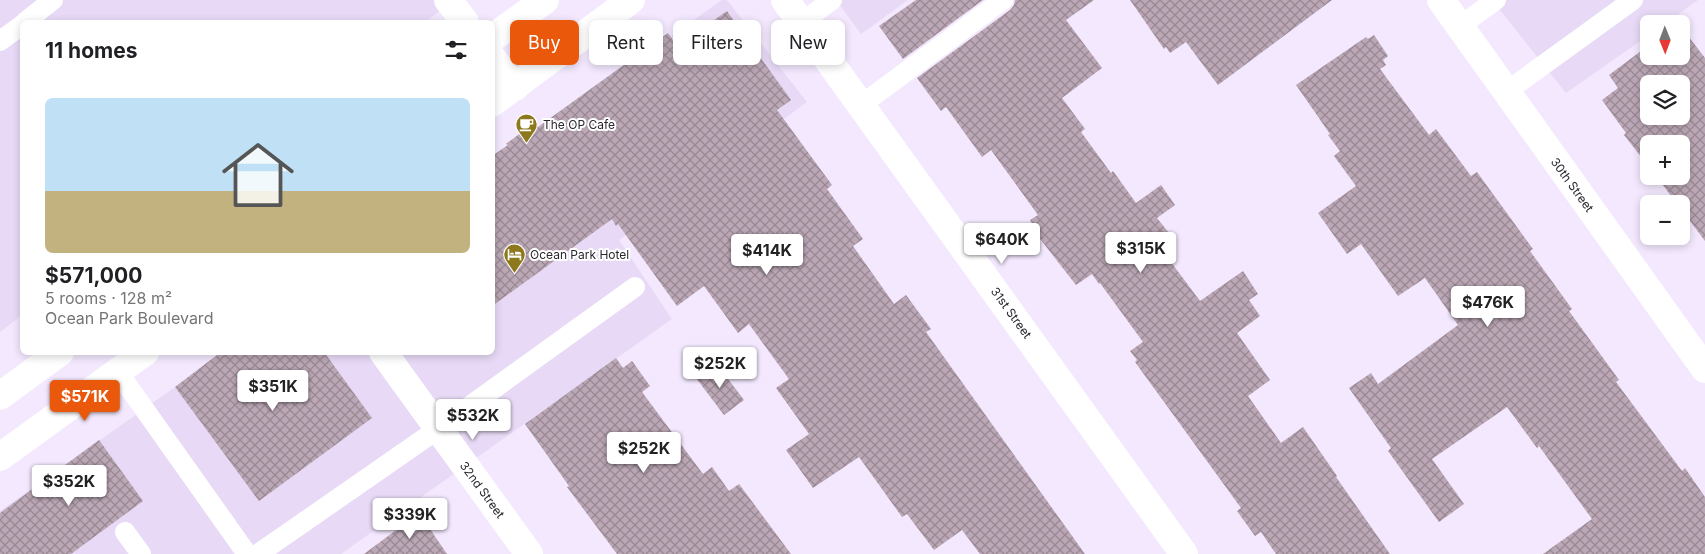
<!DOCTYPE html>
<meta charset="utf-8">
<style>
:root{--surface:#fff;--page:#f2f2f2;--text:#202124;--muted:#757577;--line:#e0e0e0;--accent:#ea580c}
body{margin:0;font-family:Inter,sans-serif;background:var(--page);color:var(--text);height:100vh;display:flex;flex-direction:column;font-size:19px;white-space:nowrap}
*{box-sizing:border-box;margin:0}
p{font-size:16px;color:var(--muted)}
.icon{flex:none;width:28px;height:28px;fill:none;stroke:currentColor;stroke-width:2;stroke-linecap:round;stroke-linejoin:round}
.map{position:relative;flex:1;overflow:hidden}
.side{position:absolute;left:20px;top:20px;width:475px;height:335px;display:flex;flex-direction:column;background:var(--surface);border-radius:8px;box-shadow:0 2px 8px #0003}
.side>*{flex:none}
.hud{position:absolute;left:510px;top:20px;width:475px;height:45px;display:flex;gap:10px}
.needle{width:32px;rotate:179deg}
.tools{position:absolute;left:1640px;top:15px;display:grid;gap:10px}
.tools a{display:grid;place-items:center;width:50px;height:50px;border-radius:8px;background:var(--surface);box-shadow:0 2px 8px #0003;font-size:25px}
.price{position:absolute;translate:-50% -42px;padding:0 11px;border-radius:5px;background:#fff;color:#222;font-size:16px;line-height:32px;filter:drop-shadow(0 1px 2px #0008)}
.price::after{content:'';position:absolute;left:50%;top:30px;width:15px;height:11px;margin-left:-8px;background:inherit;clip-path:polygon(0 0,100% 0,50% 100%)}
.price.on{background:var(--accent);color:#fff}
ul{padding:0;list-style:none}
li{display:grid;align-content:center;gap:10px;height:265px;padding:0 25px}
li+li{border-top:1px solid var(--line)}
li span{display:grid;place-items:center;height:155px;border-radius:8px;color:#555}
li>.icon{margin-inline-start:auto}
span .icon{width:90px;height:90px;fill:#fffc;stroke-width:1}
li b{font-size:21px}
h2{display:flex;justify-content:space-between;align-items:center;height:60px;padding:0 25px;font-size:21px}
.tag{padding:0 18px;border-radius:8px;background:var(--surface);box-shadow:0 2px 8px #0003;font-size:18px;line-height:45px}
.tag.on{background:var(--accent);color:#fff}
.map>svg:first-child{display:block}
</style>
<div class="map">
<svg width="1705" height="554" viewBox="0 0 1705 554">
<defs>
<pattern id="building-cross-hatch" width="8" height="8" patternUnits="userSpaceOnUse" patternTransform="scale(1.25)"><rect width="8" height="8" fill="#bba7b5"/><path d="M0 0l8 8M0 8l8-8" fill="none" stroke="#988894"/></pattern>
</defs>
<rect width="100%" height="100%" fill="#f3e8fe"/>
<g fill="#e8daf6">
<path d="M0,0h456l-31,22h-403v293l-22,17z"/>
<path d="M722,0h5l80,102 -188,138 53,79 -331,235h-341v-43l223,-158 269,-1 1,-190z"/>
<path d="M836,0h72l-47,34z"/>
<path d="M1492,0h206l-33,24h-16v11l-83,58z"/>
</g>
<g fill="url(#building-cross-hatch)" fill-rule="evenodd">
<path d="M916,0h67l-80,59 -24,-33z"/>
<path d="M1015,0h79l-28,20 36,48 -40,30 23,31 -4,3 30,41 2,-2 23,32 25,-18 14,20 -18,13 12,15 -13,9 44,59 43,-30 15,23 -9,6 11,16 -23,17 33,47 -22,16 33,47 22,-16 34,49 -1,1 54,77h-114l-15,-22 -6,4 -18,-25 4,-3 -106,-146 2,-2 -7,-9 13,-9 -43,-59 -1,1 -7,-10 -16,11 -46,-59 3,-1 -3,-5 8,-5 -47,-65 -9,7 -36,-50 -5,4 -24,-33 93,-68 4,-5z"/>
<path d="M1130,0h202l-114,85 -32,-43 -16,11 -4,-6 -2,2z"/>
<path d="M727,11l64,89 -14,10 55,75 -5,4 36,50 -10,7 41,58 12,-9 25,34 -5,3 159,222h-105l-18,-24 -28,20 -27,-36 -5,3 -43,-60 -46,31 -27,-38 23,-16 -33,-46 13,-9 -40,-55 -11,9 -34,-47 -27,20 -59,-82 -2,2 -4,-7 -120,87v-150l16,-11 -2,-1 28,-21 4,4 130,-94 9,13z"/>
<path d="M1681,27l24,31v183l-24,-32v-5h-4l-21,-28h25v-32h-32v23l-25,-32 2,-2 -24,-33 16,-12 -9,-13 40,-30v11h32zM1649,84h32v32h-32z"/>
<path d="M1374,35l14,21 -5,4 3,5 -6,4 49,66 7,-6 35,47 6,-4 56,77 -3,2 42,58 -3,2 50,69 -3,2 66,89 3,-3 20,29v57h-162l49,-35 -53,-73 -2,2 -30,-41 -75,52 32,45 -25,18 -51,-71 3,-3 -42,-60 22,-15 7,11 80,-59 -33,-47 -27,18 -37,-52 -14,10 -29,-41 38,-27 -22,-30 6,-5 -12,-16 2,-1 -34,-49 70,-48 2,2z"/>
<path d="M221,352h103l48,66 -113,83 -84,-114z"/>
<path d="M616,358l7,10 9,-7 18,25 -8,6 61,82 9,-7 17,24 10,-7 52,70h-174l-50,-67 2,-1 -44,-62z"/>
<path d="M716,363l28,37 -20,15 -28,-37z"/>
<path d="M99,440l44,61 -72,53h-71v-41z"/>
<path d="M419,513l28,41h-83z"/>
</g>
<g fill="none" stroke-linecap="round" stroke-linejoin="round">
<g stroke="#fff" stroke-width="20">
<path d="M25,22l28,-22"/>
<path d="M801,23l31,-23"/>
<path d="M1460,26l36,-26"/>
<path d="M0,41l22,-16"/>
<path d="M1506,92l127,-92"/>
<path d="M861,105l142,-105"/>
<path d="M118,372l129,182"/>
<path d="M125,532l16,22"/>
<path d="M258,554l180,-125 197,-142"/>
</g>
<g stroke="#fff" stroke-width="28">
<path d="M448,0l17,22"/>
<path d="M785,0l399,554"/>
<path d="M1441,0l264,369"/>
<path d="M492,58l23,29"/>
<path d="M383,352l146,202"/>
</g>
<g stroke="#fff" stroke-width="28">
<path d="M492,38l53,-38"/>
<path d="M492,103l139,-103"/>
<path d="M0,396l60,-44"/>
<path d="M0,457l145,-105"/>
</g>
</g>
<defs>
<symbol id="cafe-pin" viewBox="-11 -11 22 30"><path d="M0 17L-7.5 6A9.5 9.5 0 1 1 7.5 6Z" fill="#8e781d" stroke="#fff"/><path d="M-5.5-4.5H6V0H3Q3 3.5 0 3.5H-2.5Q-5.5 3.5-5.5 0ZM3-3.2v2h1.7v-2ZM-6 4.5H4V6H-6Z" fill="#fff"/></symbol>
<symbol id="hotel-pin" viewBox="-11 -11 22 30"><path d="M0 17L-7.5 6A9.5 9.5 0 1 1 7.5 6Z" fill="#8e781d" stroke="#fff"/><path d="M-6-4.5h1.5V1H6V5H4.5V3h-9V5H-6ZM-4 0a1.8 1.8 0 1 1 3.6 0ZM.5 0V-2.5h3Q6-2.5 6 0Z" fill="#fff"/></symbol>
</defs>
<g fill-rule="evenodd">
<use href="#cafe-pin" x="514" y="112" width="25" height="34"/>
<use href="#hotel-pin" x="502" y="242" width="25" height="34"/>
</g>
<g text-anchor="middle" stroke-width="4" stroke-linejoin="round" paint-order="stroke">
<g font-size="12" fill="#2a262e" stroke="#fff" text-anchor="start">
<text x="543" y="129">The OP Cafe</text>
<text x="530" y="259">Ocean Park Hotel</text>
</g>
<g font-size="12" fill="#2a262e" stroke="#fff">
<text transform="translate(1572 185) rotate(54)" y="4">30th Street</text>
<text transform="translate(1011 313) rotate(54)" y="4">31st Street</text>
<text transform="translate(482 490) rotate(54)" y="4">32nd Street</text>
</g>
</g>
</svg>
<div class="tools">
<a><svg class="needle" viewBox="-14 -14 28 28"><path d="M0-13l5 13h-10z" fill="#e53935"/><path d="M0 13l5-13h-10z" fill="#757577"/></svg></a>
<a><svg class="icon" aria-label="layers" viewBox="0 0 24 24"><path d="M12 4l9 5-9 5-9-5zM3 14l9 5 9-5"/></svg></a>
<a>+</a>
<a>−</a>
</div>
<b class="price" style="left:1002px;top:265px">$640K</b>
<b class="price" style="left:1141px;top:274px">$315K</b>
<b class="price" style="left:767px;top:276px">$414K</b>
<b class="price" style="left:1488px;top:328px">$476K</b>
<b class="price" style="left:720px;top:389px">$252K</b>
<b class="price" style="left:273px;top:412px">$351K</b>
<b class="price on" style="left:85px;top:422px">$571K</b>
<b class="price" style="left:473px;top:441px">$532K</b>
<b class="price" style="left:644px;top:474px">$252K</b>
<b class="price" style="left:69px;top:507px">$352K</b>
<b class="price" style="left:410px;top:540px">$339K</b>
<div class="hud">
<a class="tag on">Buy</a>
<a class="tag">Rent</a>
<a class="tag">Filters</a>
<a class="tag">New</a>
</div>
<section class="side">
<h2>11 homes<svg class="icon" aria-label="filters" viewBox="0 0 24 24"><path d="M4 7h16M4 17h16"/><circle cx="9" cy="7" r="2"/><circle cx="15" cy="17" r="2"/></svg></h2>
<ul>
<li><span style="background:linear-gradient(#bfe0f5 60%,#c2b280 0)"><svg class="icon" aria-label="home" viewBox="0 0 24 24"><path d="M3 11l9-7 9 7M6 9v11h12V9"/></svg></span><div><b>$571,000</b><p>5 rooms · 128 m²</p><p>Ocean Park Boulevard</p></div></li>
</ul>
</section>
</div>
